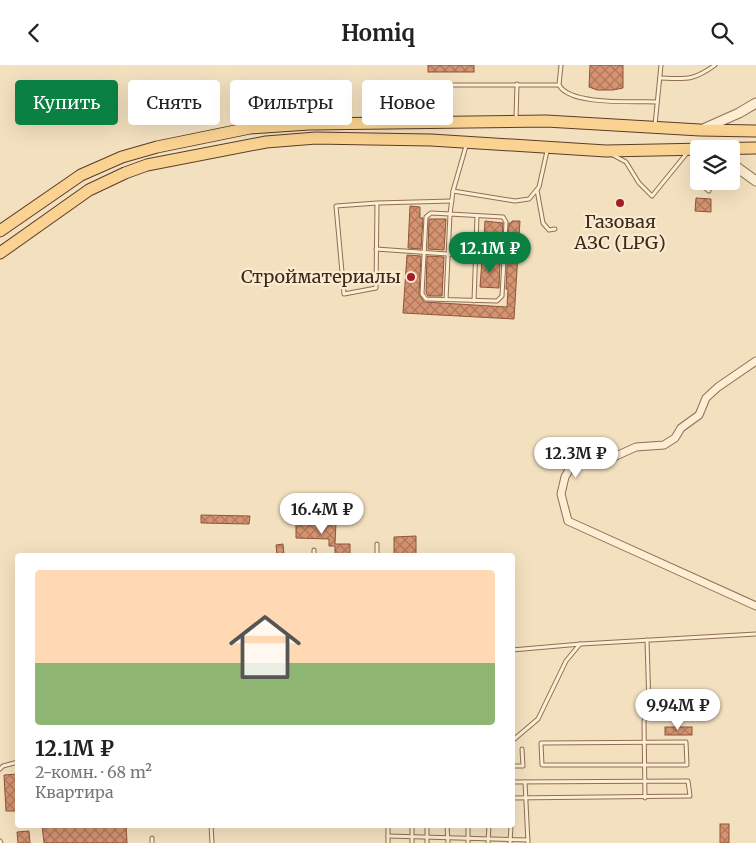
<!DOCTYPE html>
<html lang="ru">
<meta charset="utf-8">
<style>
:root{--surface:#fff;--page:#f2f2f2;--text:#222;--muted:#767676;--line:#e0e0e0;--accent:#0b8043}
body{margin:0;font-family:Merriweather,serif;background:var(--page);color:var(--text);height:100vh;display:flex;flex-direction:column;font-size:19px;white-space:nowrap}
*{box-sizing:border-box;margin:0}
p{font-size:16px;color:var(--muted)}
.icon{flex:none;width:28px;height:28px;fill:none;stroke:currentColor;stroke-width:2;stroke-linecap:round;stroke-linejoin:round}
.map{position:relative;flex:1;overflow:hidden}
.side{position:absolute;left:15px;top:488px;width:500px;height:275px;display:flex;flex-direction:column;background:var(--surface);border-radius:5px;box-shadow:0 5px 20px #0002}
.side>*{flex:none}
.guide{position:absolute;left:15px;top:15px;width:500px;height:45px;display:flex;gap:10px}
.buttons{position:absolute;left:690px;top:75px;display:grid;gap:10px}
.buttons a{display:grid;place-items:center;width:50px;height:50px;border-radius:5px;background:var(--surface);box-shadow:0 5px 20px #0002;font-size:25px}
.price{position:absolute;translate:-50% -42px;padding:0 11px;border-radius:18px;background:#fff;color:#222;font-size:16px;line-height:32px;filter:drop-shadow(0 1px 2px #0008)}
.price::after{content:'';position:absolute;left:50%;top:30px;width:15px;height:11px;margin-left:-8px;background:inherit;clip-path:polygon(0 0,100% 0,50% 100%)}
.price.current{background:var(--accent);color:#fff}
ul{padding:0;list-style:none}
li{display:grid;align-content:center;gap:10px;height:265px;padding:0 20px}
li+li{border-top:1px solid var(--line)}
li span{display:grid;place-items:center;height:155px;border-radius:5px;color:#555}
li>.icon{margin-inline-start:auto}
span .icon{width:90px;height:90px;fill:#fffc;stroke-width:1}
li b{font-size:21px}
.chip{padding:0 18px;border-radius:5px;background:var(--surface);box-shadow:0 5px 20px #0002;font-size:18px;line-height:45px}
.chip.current{background:var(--accent);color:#fff}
header{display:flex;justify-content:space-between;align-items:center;height:65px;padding:0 20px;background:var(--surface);font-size:22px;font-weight:700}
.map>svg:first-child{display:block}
</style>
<header><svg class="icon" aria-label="back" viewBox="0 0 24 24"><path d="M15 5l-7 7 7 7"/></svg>Homiq<svg class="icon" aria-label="search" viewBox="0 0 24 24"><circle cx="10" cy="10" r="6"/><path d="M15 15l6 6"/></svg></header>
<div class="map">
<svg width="756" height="778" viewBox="0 0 756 778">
<defs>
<pattern id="building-cross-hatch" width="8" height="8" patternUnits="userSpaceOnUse" patternTransform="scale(1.25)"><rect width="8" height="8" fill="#d59371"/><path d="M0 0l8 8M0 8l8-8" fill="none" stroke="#ae785c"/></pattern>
</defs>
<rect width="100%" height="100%" fill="#f3e0bf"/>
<g fill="url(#building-cross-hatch)" stroke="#8f5538">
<rect x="428" y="0" width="46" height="7"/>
<path d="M590,0h33v23l-10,2h-16l-8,-3z"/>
<path d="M696,133l15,1v13l-16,-1z"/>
<path d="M410,141l10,1v11h3l-2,31 -13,-1z"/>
<path d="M429,154h17l-2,31 -16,-1z"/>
<path d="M485,156l18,2 -2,31 -18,-1z"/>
<path d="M512,156h8l-6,98 -111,-6 4,-58 14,1 -2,38 5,8 83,5 1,-18h-2l3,-66h2z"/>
<path d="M427,191l17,1 -2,39h-14l-2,-3z"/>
<path d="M482,195l18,1 -1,27 -19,-1z"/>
<path d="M201,450l49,1 -1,8 -48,-1z"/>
<path d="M296,457h40l-1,22h15v11h-15v-9h-6v-7l-33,-1z"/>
<path d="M416,471v19h-22v-18z"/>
<path d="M283,479l1,11h-7l-1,-10z"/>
<rect x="665" y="662" width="27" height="8"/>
<path d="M18,709v37h-12l-2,-36z"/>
<rect x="720" y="759" width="9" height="19"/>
<path d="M42,760h84l1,18h-83z"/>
<path d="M29,766l1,12h-12l-1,-11z"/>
</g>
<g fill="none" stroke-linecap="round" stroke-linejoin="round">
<defs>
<g id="service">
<path d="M660,13c26,1 33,3 55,-13"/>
<path d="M424,20h135l2,-20"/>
<path d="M559,20c11,21 77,16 98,17"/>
<path d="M516,53l1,-34"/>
<path d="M655,60l6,-60"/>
<path d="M613,90l13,7 13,21 13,13 35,-43"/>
<path d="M702,116l3,7 4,3"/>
<path d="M537,125l6,33 6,7 6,-1"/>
<path d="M453,126l62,10 14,-2 10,-12 8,-36"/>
<path d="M377,138l-41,3 8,88 32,-6 1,-85 75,-2"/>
<path d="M376,184l128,9"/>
<path d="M446,235l4,-86 -19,-1 -5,4 -4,77 4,5 71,2 5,-5 4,-74 -3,-5 -53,-3 3,-23 13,-45"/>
<path d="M474,236l3,-85"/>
<path d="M314,490v-5"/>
<path d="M377,490v-11"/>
<path d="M512,585l69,-6 175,-10"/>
<path d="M512,676l26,-22 28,-58 14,-17"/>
<path d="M686,677l1,23h-145l-1,-22z"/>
<path d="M512,701h11l-1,-17"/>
<path d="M0,704l3,-3 15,-4"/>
<path d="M512,717l176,-1 2,15 -178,2"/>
<path d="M525,717l3,61"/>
<path d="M645,733l-1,-77 5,-14 -2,-67"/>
<path d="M211,760l1,18"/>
<path d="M427,760v18"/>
<path d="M447,760l1,18"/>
<path d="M211,761l8,-1"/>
<path d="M388,771l140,4"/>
<path d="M152,773v5"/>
<path d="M0,776l1,2"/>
<path d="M388,778v-18"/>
<path d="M412,778v-18"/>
<path d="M468,778v-18"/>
<path d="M488,778l1,-18"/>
<path d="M510,778l1,-18"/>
</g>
<path id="minor" d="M756,296l-38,26 -12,11 -7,17 -18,13 -6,10 -11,7 -28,2 -29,13 -6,-4 -1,-8 -9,2 -16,9 -10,18 -4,17 7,27 188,85"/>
<g id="tertiary">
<path d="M703,64l36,-16 17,-10"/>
<path d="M731,98l25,18"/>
</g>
<g id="primary">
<path d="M0,166l81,-56 41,-18 35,-10 93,-19 59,-4 237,-3 154,9 56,1"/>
<path d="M0,188l89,-63 36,-17 22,-8 119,-23 50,-4 55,1 60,1 175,11 150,-3"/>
</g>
</defs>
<use href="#service" stroke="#8e6f55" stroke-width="5"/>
<use href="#minor" stroke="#8e6f55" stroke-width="9"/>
<use href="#tertiary" stroke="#8e6f55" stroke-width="11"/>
<use href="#primary" stroke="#5b3d2a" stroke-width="13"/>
<use href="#service" stroke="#fcedd3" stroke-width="3"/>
<use href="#minor" stroke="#fcedd3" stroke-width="7"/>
<use href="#tertiary" stroke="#fcedd3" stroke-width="9"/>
<use href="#primary" stroke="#fad392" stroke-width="11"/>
</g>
<g fill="#a31e29" stroke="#f9ead0" stroke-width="2">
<circle cx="620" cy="138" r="5"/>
<circle cx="411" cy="212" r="5"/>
</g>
<g text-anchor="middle" stroke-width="4.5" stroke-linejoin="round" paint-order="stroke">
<g font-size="18" fill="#3b291b" stroke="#f9ead0">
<text x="620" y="163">Газовая<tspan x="620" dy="21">АЗС (LPG)</tspan></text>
<text x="401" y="218" text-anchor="end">Стройматериалы</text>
</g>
</g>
</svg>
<div class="buttons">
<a><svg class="icon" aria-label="layers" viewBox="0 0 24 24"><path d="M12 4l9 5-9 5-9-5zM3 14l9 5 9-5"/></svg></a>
</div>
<b class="price current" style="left:490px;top:209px">12.1M ₽</b>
<b class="price" style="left:576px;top:414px">12.3M ₽</b>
<b class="price" style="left:322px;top:470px">16.4M ₽</b>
<b class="price" style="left:678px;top:666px">9.94M ₽</b>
<div class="guide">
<a class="chip current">Купить</a>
<a class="chip">Снять</a>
<a class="chip">Фильтры</a>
<a class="chip">Новое</a>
</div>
<section class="side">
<ul>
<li><span style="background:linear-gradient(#ffd9b3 60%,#8fb573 0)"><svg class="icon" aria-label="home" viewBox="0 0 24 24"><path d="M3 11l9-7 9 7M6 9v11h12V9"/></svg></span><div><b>12.1M ₽</b><p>2-комн. · 68 m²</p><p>Квартира</p></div></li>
</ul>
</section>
</div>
